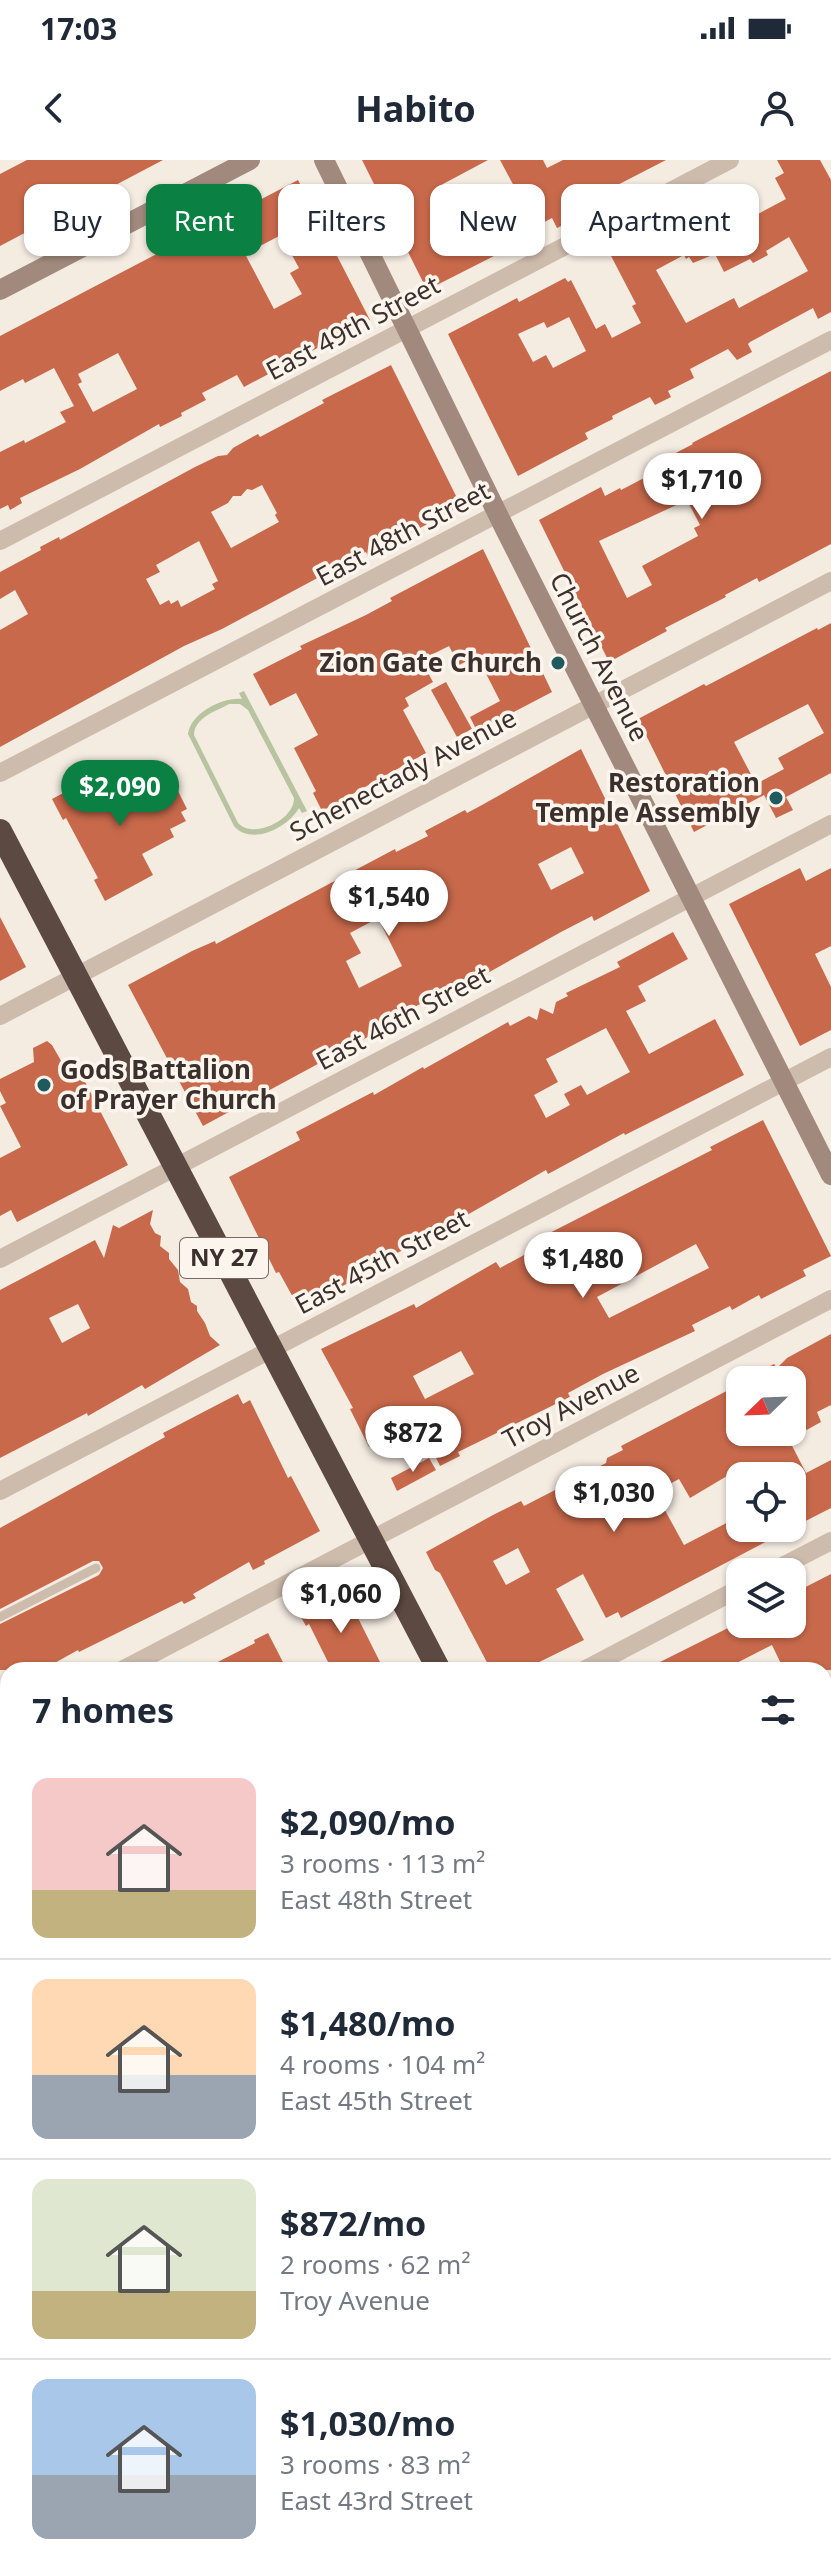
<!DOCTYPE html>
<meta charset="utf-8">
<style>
:root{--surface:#fff;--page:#f2f2f3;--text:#1f2937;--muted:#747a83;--line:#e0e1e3;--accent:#0b8043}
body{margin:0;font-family:"Noto Sans",sans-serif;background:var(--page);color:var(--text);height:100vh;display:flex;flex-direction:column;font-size:30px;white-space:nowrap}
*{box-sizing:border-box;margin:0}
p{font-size:26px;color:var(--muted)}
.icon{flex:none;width:44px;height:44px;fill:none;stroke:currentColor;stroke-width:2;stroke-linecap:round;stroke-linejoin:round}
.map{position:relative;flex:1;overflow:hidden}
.sheet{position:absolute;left:0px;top:1502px;width:832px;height:914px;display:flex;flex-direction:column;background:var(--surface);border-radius:24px 24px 0 0;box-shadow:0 2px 6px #0004}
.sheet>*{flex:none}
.hud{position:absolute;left:24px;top:24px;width:784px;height:72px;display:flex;gap:16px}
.needle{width:52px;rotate:247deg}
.controls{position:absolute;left:726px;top:1206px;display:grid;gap:16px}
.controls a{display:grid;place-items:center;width:80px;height:80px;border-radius:16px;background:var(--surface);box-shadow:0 2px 6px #0004;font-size:40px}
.price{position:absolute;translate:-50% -68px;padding:0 18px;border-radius:28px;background:#fff;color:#222;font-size:26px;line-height:52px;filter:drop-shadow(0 2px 4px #0008)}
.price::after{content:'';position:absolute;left:50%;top:48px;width:24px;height:18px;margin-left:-12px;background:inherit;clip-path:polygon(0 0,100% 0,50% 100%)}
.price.on{background:var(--accent);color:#fff}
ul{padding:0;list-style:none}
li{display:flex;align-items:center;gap:24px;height:200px;padding:0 32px}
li+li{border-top:2px solid var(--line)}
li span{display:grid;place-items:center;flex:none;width:224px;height:160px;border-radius:16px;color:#555}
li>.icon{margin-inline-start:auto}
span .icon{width:96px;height:96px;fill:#fffc;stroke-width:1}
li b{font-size:34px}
h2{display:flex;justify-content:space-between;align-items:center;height:96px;padding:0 32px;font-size:34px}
.chip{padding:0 28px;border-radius:16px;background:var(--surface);box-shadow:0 2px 6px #0004;font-size:28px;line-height:72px}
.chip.on{background:var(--accent);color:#fff}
.status{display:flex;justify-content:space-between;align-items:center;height:56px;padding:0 40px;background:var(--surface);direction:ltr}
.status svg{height:22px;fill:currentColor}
header{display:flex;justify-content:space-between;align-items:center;height:104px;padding:0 32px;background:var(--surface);font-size:36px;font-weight:700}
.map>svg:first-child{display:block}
</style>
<div class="status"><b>17:03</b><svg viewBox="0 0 49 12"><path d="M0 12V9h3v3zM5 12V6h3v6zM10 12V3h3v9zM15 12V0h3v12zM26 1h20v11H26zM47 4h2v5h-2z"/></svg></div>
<header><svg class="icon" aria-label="back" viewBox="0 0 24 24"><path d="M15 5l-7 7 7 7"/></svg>Habito<svg class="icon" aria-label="person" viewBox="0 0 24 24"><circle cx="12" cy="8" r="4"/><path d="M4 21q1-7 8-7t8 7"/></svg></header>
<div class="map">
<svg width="831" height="2415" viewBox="0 0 831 2415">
<rect width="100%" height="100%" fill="#f4ebe1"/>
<path fill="#b8c4a0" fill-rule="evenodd" d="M244,531l63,120 -5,2 -3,-5c-11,20 -48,38 -65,18l-46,-92c3,-21 34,-37 54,-35l-3,-6zM229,544h11l8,6 46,88c1,21 -40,42 -56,25l-44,-88c1,-18 21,-23 35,-31z"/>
<g fill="#c8694b" fill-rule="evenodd">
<path d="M27,0h136l-163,86v-72z"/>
<path d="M362,0h126l-45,24 25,50 15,-8 13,29 -69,35z"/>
<path d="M500,0h43l4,8 16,-8h103l-97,50 5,10 -17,8 -5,-10 -28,15 -21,-39 12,-6z"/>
<path d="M777,0h43l11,20v132l-13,7 -5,-11 -63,34 -2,2 4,8 -15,8 -9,-11 -38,20 4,9 -26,13 3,6 -16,8 -5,-8 -38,19 1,3 -28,14 3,6 -70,37 -70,-142 69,-36 2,4 46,-24 3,4 3,-2 25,49 9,-5 7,14 29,-15 -9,-17 4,-2 -26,-50 19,-10 3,5 35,-18 -2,-5 77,-42 16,30 28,-15 -11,-21 9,-5zM789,77l19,34 -69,37 -5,-10 -48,25 -30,-53 28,-15 2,4 3,-2 4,6 22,-9 9,18 26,-13 3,4 15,-8 -2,-4zM569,157l17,34 -33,17 -7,-13 -13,7 -15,-28 26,-12 3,6z"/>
<path d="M298,20l72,140 -126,67 -7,-12 -35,18 4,7 -25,13 1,3 -22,11 -1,-3 -79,45 -60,29 2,5 -12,7 -2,-5 -8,4v-57l24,-12 1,3 41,-21 -6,-10 14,-6 -20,-38 -29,15 -2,-4 -23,12v-55zM281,75l18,33 -9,5 12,21 -28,15 -29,-55zM118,193l19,36 -44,23 -15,-28 4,-2 -4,-8z"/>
<path d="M391,205l70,141 -93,50 -2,-4 -144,77 -38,17 -184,101v-117l28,-16 -13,-24 -15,9v-27l41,-22 -1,-3 19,-10 1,3 135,-73 23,-11 9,-1 6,-7 25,-14 2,3 64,-34 -2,-3zM262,325l15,28 -2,2 4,7 -48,26 -20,-36 17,-9 5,-7h8l6,-7 5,1zM199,381l19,40 -6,3 3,5 -34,18 -3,-7 -7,4 -2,-4 -9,5 -14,-26 14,-7 -4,-7z"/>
<path d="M831,211v173l-72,38 -2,-4 -32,17 1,2 -61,31 2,3 -58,31 -70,-142 62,-33 4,9 15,-8 1,2 48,-25 -3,-7 27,-14 -1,-1zM687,340l13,25 -6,3 4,8 -56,30 10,19 -25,13 -28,-57z"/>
<path d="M483,389l69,143 -75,39 -7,-14 30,-16 -23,-45 -18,9 -10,-19 -28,14 12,22 -28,16 4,8 -6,4 23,43 -104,58 -9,-18 3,-2 -22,-43 24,-13 -22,-42 -26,13 -17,-32 49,-25 -2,-3 66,-31 26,-14 -2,-3z"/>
<path d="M831,463v150l-45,24 7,13 -17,8 -12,-23 -70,37 -56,-113 66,-35 2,2 111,-58 1,2zM808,544l16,29 -46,25 6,11 -28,15 -22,-42z"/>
<path d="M446,522l26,47 -15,8 -26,-47z"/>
<path d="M581,589l69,142 -56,30 -2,-5 -31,16 -136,76 -3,-5 -47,25 2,4 -174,94 -75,-141 64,-34 23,-10 1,3 179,-95 1,3 32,-16 -3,-5 40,-21 2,3 15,-8zM571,687l13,26 -33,17 -13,-26zM378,758l24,48 -43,22 -13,-27 15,-8 -11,-20z"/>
<path d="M101,614l11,21 31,-16 4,8 17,-9 8,16 6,-3 9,18 -6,3 5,9 -16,8 4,8 -32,17 11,21 -48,26 -11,-21 4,-2 -32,-60 -3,2 -11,-21 17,-9 -2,-3z"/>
<path d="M800,708l6,13 25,-13v78l-16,8 16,33v43l-31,16 -71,-142z"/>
<path d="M0,757l26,50 -26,14z"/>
<path d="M673,772l15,27 -50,27 8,15 -20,10 23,43 66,-35 29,56 -119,60 -1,-2 -76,41 -2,-4 -79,45 -2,-2 -36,19 -24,13 2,3 -43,22 2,4 -67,34 -20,-36 -3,1 -47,-96 71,-37 -4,-8 77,-40 1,3 49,-28 1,2 84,-47 2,4 19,-10 8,4 3,-12 13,6 3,-12 12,-6 -2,-3 54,-26 -3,-5zM606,868l24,44 -43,23 -6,-10 -17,9 6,11 -24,13 -12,-23 24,-13 -12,-23z"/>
<path d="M47,881l5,4 16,28 10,-5 50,97 -111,57 -6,-12 -11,6v-58l21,-11 -21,-41 6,-3 -6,-12v-12l34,-17 -1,-14z"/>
<path d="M763,960l68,136 -28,14 3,6 -45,23 -2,-4 -27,15 -2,-4 -38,19 3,6 -92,43 -35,19 2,4 -112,55 2,4 -20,10 -19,-40 -40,22 -3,-5 -9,4 -19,-38 3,-1 -32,-59 93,-45 2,4 80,-46 4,6 35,-19 -3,-7 180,-92 -2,-3zM696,1084l13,24 -100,50 -12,-21zM461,1191l13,23 -49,25 -12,-23z"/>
<path d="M153,1050l-3,14 5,9 6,3 -1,10 9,7v6l9,11 2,12 8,7 3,13 6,4v5l8,12 5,13 10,9 -75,44 -3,-4 -54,31 -1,-3 -87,45v-168l95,-50 9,18 9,-33 6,3zM78,1144l12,24 -28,15 -13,-25z"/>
<path d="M831,1174v71l-14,7 4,10 -29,16v-58h-47l29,-16 3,4 10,-10z"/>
<path d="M740,1224v48h23l4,8 18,-8 21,41 25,-13v48l-39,20v-52h-65l-37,22 -11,-19 -24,13 29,53 56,-29v12h52l-171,90 -3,-6 -12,6 -23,-44 -27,15 28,51 -61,30h-32l-51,-97 -5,-3 -9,-18 67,-37 28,-14 3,5 35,-18 -2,-4 11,-6 11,-5 2,3 25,-13 1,-5 16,-8 -2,-4zM518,1388l12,24 -24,13 -13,-24z"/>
<path d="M238,1234l5,10 7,-4 38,78 3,-2 29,55 -56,30 1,3 -12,6 -4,-8 -56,32 3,4 -12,6 -2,-3 -103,51 -1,-2 -27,15 3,5h-54v-46l99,-49 4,-7 -4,-7h-6l-93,48v-81l165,-91 -2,-4z"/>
<path d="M429,1298l7,12 -39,21 -6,-13z"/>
<path d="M831,1414v96h-47l-12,-25 -49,25h-79l92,-46h56v-30z"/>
<path d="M342,1430l15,26 27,54h-52l-23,-46 -3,2 -8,-14z"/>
<path d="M268,1473l19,37h-85l53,-27 -1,-3z"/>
</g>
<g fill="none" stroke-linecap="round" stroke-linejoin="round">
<g stroke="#cdbbac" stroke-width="9">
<path d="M0,1457l96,-49"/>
<path d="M0,1675l8,-5"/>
<path d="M446,2415l14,-7"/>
</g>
<g stroke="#cdbbac" stroke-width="18">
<path d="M0,381l730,-381"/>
<path d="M0,613l831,-433"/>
<path d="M0,856l831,-435"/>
<path d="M0,1099l831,-435"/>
<path d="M0,1331l831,-434"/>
<path d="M771,1412l60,-31"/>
<path d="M122,1510l709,-371"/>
<path d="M584,1510l156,-82"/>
<path d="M0,1574l8,-4"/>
<path d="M824,1618l7,-4"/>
<path d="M0,1634l8,16"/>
<path d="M0,1816l8,-4"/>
<path d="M824,1860l7,-4"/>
<path d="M0,2050l8,-5"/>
<path d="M824,2102l7,-4"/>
<path d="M0,2293l8,-4"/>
<path d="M824,2335l7,-4"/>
<path d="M405,2408l4,7"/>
<path d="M227,2415l13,-7"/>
<path d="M672,2415l13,-7"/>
</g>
<g stroke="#a18a7d" stroke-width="20">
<path d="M324,0l182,371 325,644"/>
<path d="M0,130l250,-130"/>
</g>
<g stroke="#5c4a42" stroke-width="24">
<path d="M0,671l439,839"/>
<path d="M824,2244l7,13"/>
</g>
</g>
<g fill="#1f5a5e" stroke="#fbf5ee" stroke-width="3">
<circle cx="558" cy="503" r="8"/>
<circle cx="776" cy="638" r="8"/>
<circle cx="44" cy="925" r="8"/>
</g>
<g text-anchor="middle" stroke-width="7" stroke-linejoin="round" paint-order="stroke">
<rect fill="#fbf5ee" stroke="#756b66" stroke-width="2" x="180" y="1078" width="88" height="40" rx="6"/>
<g font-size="24" font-weight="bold" fill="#3b302b">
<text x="224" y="1106">NY 27</text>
</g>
<g font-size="26" fill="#3b302b" stroke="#fbf5ee">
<text transform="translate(353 168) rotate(-28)" y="9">East 49th Street</text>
<text transform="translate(403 374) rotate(-28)" y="9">East 48th Street</text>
<text transform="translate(599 497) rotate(63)" y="9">Church Avenue</text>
<text transform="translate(403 615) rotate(-28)" y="9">Schenectady Avenue</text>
<text transform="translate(403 858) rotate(-28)" y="9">East 46th Street</text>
<text transform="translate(382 1102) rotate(-28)" y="9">East 45th Street</text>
<text transform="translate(571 1246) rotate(-28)" y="9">Troy Avenue</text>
</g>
<g font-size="26" font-weight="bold" fill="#3b302b" stroke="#fbf5ee" text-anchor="end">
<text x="542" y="512">Zion Gate Church</text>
<text x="760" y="632">Restoration<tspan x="760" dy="30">Temple Assembly</tspan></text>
<text x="60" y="919" text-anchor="start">Gods Battalion<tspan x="60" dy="30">of Prayer Church</tspan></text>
</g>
</g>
</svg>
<div class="controls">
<a><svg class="needle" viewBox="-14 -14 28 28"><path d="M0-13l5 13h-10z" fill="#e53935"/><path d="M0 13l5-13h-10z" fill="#747a83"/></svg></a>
<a><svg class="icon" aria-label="locate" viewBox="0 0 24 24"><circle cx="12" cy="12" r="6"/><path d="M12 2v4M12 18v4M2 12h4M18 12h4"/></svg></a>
<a><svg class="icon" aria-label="layers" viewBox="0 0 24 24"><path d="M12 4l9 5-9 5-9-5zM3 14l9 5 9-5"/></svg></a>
</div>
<b class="price" style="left:702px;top:361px">$1,710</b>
<b class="price on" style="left:120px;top:668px">$2,090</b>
<b class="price" style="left:389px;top:778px">$1,540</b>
<b class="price" style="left:583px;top:1140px">$1,480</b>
<b class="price" style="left:413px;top:1314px">$872</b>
<b class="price" style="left:614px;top:1374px">$1,030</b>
<b class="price" style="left:341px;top:1475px">$1,060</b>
<div class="hud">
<a class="chip">Buy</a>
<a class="chip on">Rent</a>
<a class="chip">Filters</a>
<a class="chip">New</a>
<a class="chip">Apartment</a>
</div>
<section class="sheet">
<h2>7 homes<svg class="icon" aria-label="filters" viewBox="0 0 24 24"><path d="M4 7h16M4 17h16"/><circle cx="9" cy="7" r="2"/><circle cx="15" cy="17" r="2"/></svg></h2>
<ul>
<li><span style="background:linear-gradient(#f6c9c9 70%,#c2b280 0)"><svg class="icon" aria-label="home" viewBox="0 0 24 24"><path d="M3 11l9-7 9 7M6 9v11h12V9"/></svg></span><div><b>$2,090/mo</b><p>3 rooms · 113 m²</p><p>East 48th Street</p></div></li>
<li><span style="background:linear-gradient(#ffd9b3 60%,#9aa5b1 0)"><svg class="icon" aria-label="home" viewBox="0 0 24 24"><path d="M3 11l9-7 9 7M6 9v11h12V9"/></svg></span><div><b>$1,480/mo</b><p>4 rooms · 104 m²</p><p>East 45th Street</p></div></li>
<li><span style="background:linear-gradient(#dfe7d0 70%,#c2b280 0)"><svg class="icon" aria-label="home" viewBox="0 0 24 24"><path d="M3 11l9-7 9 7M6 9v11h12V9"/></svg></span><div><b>$872/mo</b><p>2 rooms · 62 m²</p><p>Troy Avenue</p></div></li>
<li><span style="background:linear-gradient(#a9c7e8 60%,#9aa5b1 0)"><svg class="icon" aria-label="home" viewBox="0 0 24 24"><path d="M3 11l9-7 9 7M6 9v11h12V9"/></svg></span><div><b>$1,030/mo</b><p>3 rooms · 83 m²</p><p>East 43rd Street</p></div></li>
</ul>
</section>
</div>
